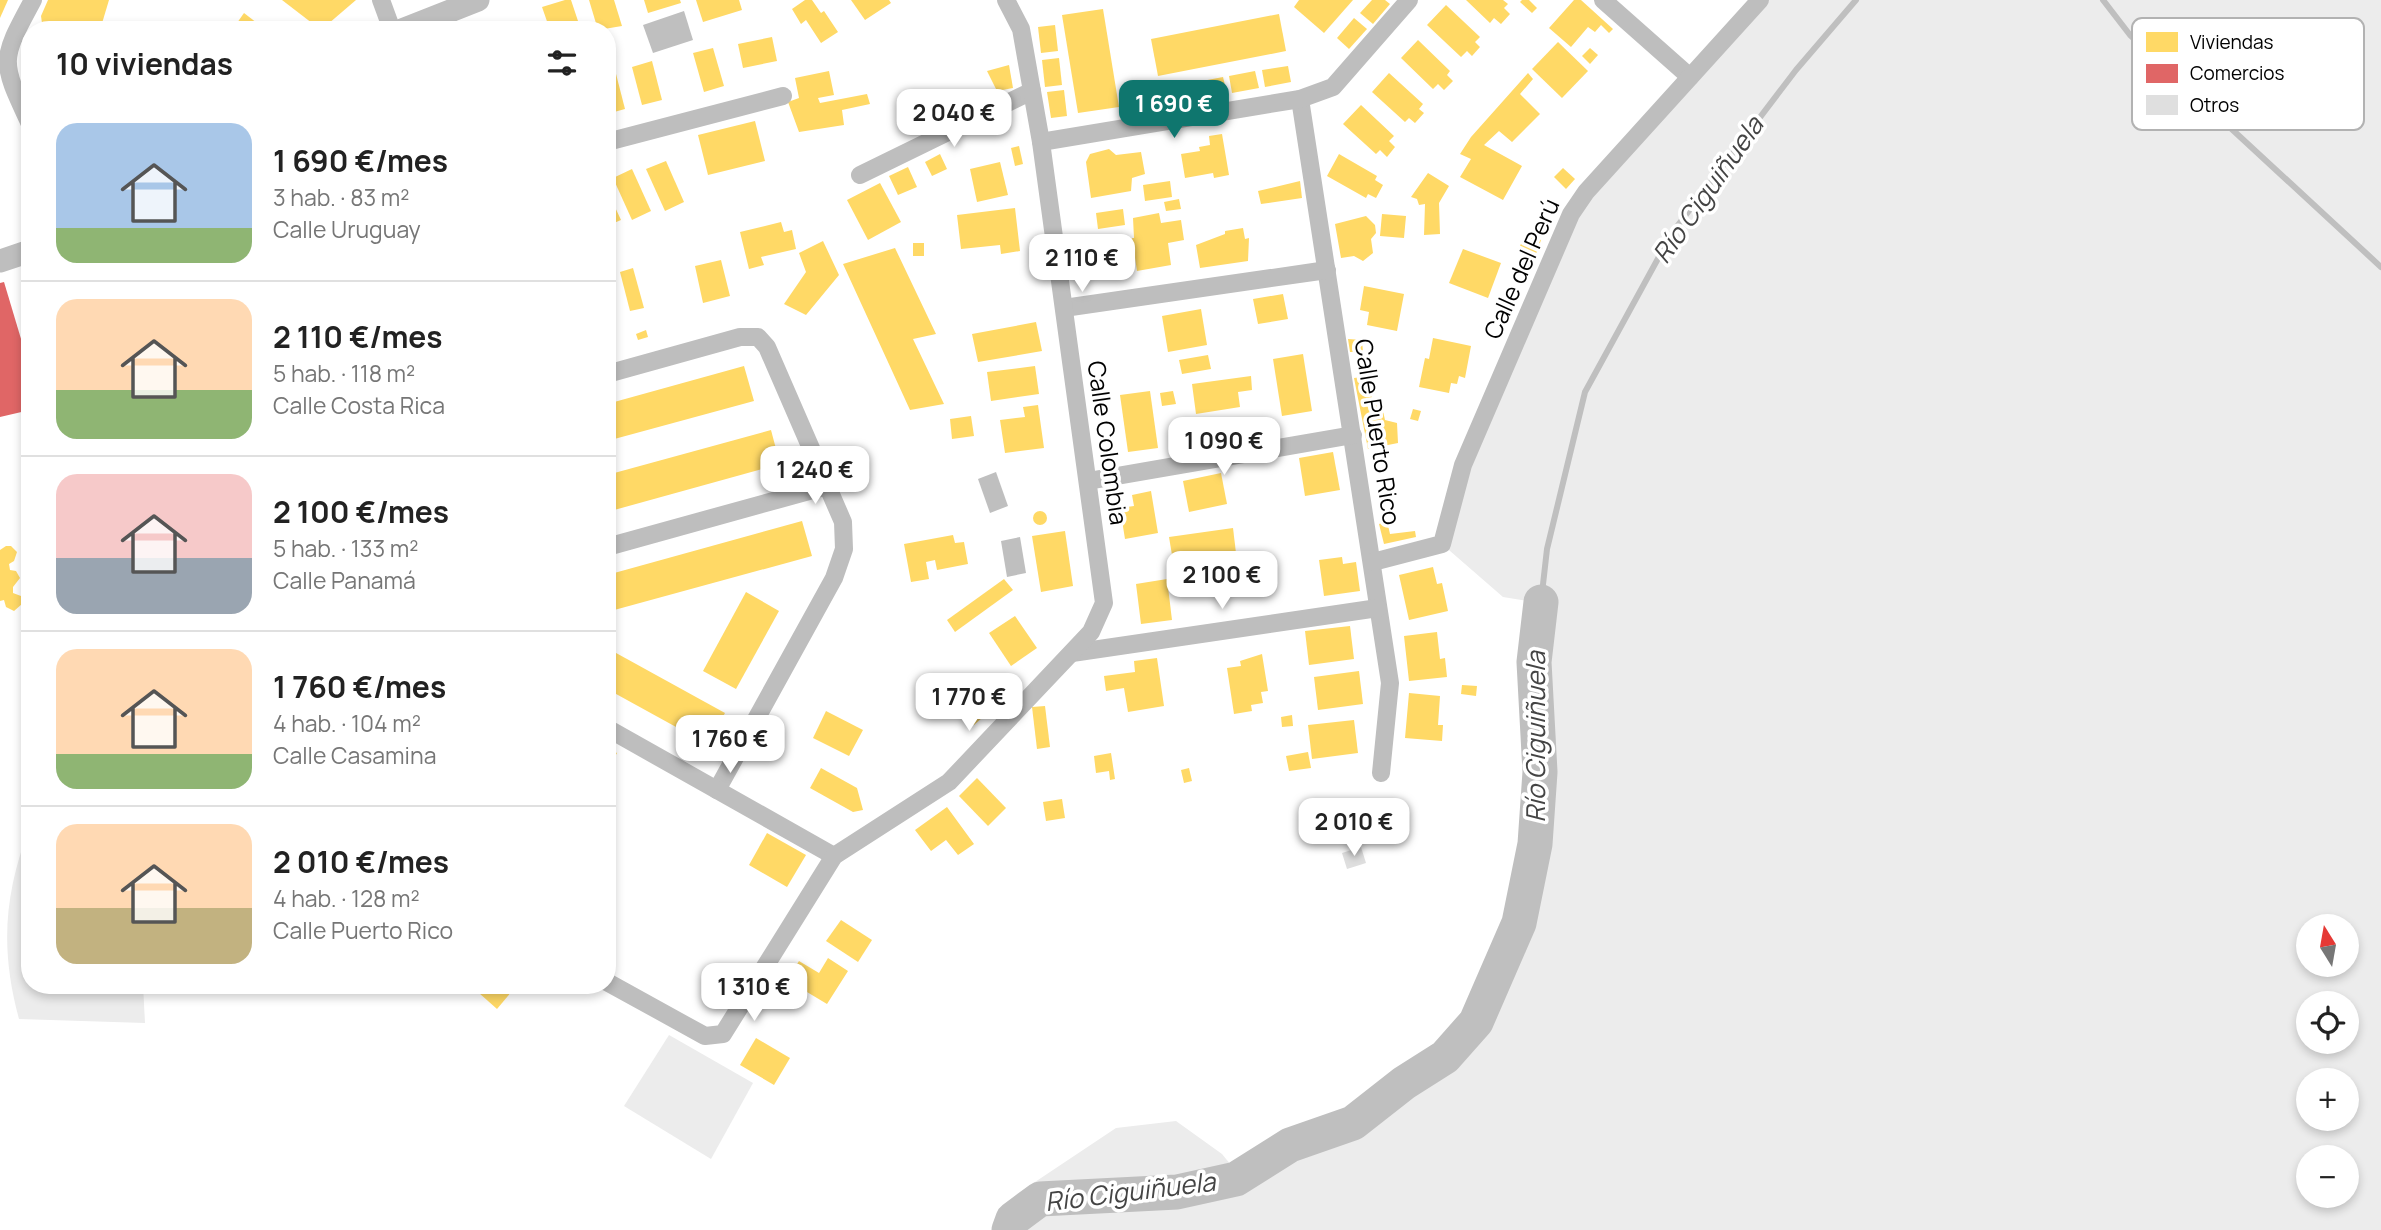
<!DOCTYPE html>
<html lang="es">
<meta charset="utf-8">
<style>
:root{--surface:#fff;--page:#f6f6f6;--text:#222;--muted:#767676;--line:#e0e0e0;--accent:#0f766e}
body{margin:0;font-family:Manrope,sans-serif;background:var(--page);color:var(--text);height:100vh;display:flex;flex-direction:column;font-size:26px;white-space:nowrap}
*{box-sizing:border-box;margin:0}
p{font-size:23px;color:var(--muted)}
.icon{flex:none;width:38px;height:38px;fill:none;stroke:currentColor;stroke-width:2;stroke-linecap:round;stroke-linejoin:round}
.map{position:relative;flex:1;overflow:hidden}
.side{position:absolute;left:21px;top:21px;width:595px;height:973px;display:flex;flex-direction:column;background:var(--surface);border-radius:28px;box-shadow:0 4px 10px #0003}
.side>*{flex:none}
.needle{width:46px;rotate:349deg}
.fabs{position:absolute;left:2296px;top:914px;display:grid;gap:14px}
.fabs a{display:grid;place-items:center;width:63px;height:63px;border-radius:50%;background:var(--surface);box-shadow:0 4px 10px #0003;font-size:35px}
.price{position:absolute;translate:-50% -60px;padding:0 16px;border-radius:14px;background:#fff;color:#222;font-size:23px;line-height:46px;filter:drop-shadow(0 2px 4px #0008)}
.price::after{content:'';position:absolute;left:50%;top:42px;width:21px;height:16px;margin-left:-10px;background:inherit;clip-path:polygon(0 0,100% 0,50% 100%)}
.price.active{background:var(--accent);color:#fff}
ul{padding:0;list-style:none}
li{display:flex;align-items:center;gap:21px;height:175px;padding:0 35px}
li+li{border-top:2px solid var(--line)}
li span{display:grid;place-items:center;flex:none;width:196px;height:140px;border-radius:21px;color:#555}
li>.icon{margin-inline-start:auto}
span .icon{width:84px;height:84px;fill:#fffc;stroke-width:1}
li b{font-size:30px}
h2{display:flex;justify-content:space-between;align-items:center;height:84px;padding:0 35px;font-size:30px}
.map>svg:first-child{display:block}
</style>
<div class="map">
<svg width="2381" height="1230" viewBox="0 0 2381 1230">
<rect width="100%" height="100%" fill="#fff"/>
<g fill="#ececec" fill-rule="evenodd">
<path d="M1760,0h621v1230h-1385l21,-36 99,-66 60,-7 46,33 18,22 50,-31 63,-22 51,-40 41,-26 31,-35 43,-99 16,-79 5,-72 -6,-110 7,-59 -38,-6 -61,-53 21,-79 108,-251zM2308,926h39v38h-39zM2308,1003h39v38h-39zM2308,1080h39v38h-39zM2308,1157h39v38h-39z"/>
<path d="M30,826v159h113l2,38 -126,-4c-19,-71 -15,-124 11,-193z"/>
<path d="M669,1035l84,48 -42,76 -87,-53z"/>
</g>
<g fill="#bfbfbf">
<path d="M684,11l9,29 -40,13 -10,-28z"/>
<path d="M996,472l12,34 -18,7 -12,-34z"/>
<path d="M1020,537l6,36 -19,4 -6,-36z"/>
</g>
<g fill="#ffd966">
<path d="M0,0h8l-8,18z"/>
<path d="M48,0h61l-9,30h-57l-2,-14z"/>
<path d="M282,0h74l-35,30z"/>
<path d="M565,0h6l10,30h-31l-8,-23z"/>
<path d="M589,0h25l8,26 -24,4z"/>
<path d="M644,0h36l1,3 -33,10z"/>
<path d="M696,0h43l3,10 -39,12z"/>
<path d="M805,0h7l9,13 3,-2 14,21 -17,11 -15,-23 -5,4 -9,-15z"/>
<path d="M851,0h38l2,3 -26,17z"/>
<path d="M1299,0h54l-29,33 -30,-26z"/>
<path d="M1372,0h13l5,4 -17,20 -13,-11z"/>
<path d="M1466,0h37l5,4 -4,4 6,6 -9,10 -7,-6 -4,5z"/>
<path d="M1522,0h7l8,8 -5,5 -12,-11z"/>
<path d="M1574,0h7l32,29 -4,4 -8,-8 -6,7 -7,-5 -17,20 -22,-19z"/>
<path d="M1446,5l34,32 -5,5 5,5 -8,9 -5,-5 -6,6 -34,-32z"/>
<path d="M1103,9l16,98 -41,6 -16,-98z"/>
<path d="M244,13l22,17h-34z"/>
<path d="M1279,14l7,37 -128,25 -7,-37z"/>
<path d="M1354,18l13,11 -18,20 -12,-11z"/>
<path d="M1055,25l3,26 -17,2 -3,-26z"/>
<path d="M772,37l5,24 -34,7 -5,-24z"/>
<path d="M1418,40l32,31 -3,4 6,6 -9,9 -6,-6 -5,5 -32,-31z"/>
<path d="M1558,42l30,29 -26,27 -30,-29z"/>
<path d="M713,48l11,38 -20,6 -11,-39z"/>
<path d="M1590,48l8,7 -8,9 -8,-8z"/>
<path d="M1059,58l3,27 -17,2 -3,-27z"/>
<path d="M652,61l10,39 -20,5 -10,-38z"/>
<path d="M1009,65l4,23 -16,3 -10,-20z"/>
<path d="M1288,66l3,16 -26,5 -3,-17z"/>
<path d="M615,70l10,39 -18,5v-42z"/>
<path d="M829,71l5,24 -16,3 2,5 47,-9 3,10 -28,6 2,15 -45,7 -11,-30 11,-4 -4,-20z"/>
<path d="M1255,71l4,17 -27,5 -3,-17z"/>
<path d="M1389,73l34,31 -4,5 5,4 -9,10 -6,-5 -4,4 -33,-30z"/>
<path d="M1528,73l5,6 -13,15 20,20 -28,28 -13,-11 -15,14 38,21 -19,34 -43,-23 11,-18 -11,-5 11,-17z"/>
<path d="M1223,77l4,16 -26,5 -4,-16z"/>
<path d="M1194,82l3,17 -26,5 -4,-17z"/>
<path d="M1064,90l3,26 -16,2 -4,-26z"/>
<path d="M1361,105l33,31 -5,5 6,6 -8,10 -7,-7 -4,4 -33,-30z"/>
<path d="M755,121l10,40 -57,14 -10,-40z"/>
<path d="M1222,134l7,41 -15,3 -1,-5 -28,5 -4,-24 19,-3 -1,-4 11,-2 -1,-9z"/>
<path d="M1019,146l4,18 -8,2 -4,-18z"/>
<path d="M1109,149l7,6 25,-3 4,22 -13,4 -1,13 -40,7 -5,-36 4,-8z"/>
<path d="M940,154l7,15 -15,7 -7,-14z"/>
<path d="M1339,154l38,22 -2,4 8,5 -7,13 -8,-4 -2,4 -39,-22z"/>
<path d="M666,161l18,41 -19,9 -19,-42z"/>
<path d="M1000,162l8,33 -31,7 -7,-33z"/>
<path d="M908,167l9,20 -19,8 -9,-19z"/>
<path d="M1563,168l12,11 -9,10 -12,-12z"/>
<path d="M632,169l19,42 -19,9 -19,-42z"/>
<path d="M1428,173l21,13 -10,17 1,31 -16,1 1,-31 -6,1 -2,-6 -6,-2z"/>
<path d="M1170,181l2,16 -27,4 -2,-16z"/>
<path d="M1300,181l2,17 -41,6 -3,-13z"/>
<path d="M880,183l21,39 -33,18 -21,-40z"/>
<path d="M607,190l14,30 -14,6z"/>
<path d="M1179,199l2,10 -15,2 -2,-9z"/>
<path d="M1015,208l5,43 -19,3 -1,-9 -39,4 -4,-34z"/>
<path d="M1123,209l2,16 -27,4 -2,-16z"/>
<path d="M1159,213l2,10 20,-3 3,20 -16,3 3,22 -34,6 -5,-33h2l-1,-20z"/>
<path d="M1382,214l24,2 -2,22 -24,-2z"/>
<path d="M1366,216l9,9 1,8 -5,6 2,14 -10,8 -9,-5 -13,2 -6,-34z"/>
<path d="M781,222l3,10 8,-2 4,19 -35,8 3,8 -15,4 -9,-37z"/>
<path d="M1243,228l2,11 4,-1 -1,23 -48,7 -4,-23 29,-11v-3z"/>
<path d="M1525,234l16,6 -6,17 -17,-6z"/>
<path d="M823,241l16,34 -33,40 -22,-11 22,-32 -7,-19z"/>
<rect x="913" y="243" width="11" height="13"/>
<path d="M895,248l41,86 -23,5 31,65 -34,6 -67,-146z"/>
<path d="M1463,249l38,14 -13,35 -39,-15z"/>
<path d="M721,260l9,36 -27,7 -8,-37z"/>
<path d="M633,268l11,40 -14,3 -10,-39z"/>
<path d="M1364,286l40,8 -7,37 -30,-6 2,-13 -9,-2z"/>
<path d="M1283,294l5,25 -30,5 -5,-25z"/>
<path d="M1201,309l6,36 -39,7 -6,-36z"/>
<path d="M1036,322l6,29 -64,11 -6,-28z"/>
<path d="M646,330l2,7 -10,3 -2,-6z"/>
<path d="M1433,338l38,8 -6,32 -6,-2 -2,8 -6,-1 -2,10 -30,-6 6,-29 4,1z"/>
<path d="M1348,339l14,1 1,12h-13z"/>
<path d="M1303,354l9,57 -30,5 -9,-57z"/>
<path d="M1208,355l3,14 -29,5 -3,-14z"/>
<path d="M744,366l10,35 -147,40v-37z"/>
<path d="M1035,366l4,28 -48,7 -4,-29z"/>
<path d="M1251,376l1,14 -14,2 2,15 -44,7 -4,-30z"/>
<path d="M1362,377l3,13 5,-1 3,13h8l4,18 12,3 1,20 -30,6 -14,-71z"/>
<path d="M1150,391l8,57 -30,4 -8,-57z"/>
<path d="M1173,391l3,13 -14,2 -2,-13z"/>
<path d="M1038,405l6,43 -39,5 -5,-33 25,-3 -2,-10z"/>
<path d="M1413,409l8,2 -3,10 -8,-2z"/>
<path d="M971,416l3,20 -22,3 -2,-20z"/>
<path d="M771,430l9,34 -173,48v-37z"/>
<path d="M1333,452l7,38 -35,6 -6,-38z"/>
<path d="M1221,473l6,31 -38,8 -6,-31z"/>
<path d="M1151,491l7,42 -33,6 -5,-31 14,-2 -2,-11z"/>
<circle cx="1040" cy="518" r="7"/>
<path d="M802,521l10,35 -205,56v-37z"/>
<path d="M1387,521l3,13 25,-3 1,6 -32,7 -5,-20z"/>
<path d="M1233,528l3,25 -63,8 -4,-24z"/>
<path d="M1065,531l8,55 -32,6 -9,-56z"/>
<path d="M953,535l2,8 9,-1 4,22 -31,6 -2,-10 -9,2 3,17 -18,3 -7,-38z"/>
<path d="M6,546h5l6,6 -3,9 -5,3 1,6 6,1 4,7 -7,9v6l8,3 1,8 -8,7 -8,-4 -2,-7 -4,1v-51z"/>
<path d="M1342,557l1,7 13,-2 4,29 -36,5 -5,-36z"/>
<path d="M1433,567l4,17 5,-1 6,28 -39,9 -10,-45z"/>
<path d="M1004,579l9,11 -58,42 -8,-12z"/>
<path d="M1167,579l5,41 -31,4 -5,-40z"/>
<path d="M746,592l33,19 -43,78 -33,-18z"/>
<path d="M1015,616l22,32 -26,18 -22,-33z"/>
<path d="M1350,626l4,33 -45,6 -4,-34z"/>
<path d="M1437,632l3,27 5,-1 2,19 -38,4 -5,-45z"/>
<path d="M607,648l118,65 -18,31 -100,-55z"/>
<path d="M1262,654l6,37 -7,1 2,11 -12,2 1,6 -18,3 -7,-46 14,-2 -1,-5z"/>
<path d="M1157,658l7,48 -36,6 -4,-24 -18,3 -2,-15 31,-4 -1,-11z"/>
<path d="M1359,671l4,33 -45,6 -4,-33z"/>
<path d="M1462,685l15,1 -1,10 -15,-2z"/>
<path d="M1409,693l31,3 -2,29h5l-1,16 -37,-3z"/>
<path d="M966,698l17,19 -9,8 -17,-19z"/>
<path d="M1045,706l5,41 -13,2 -5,-42z"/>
<path d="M826,711l37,19 -14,26 -36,-18z"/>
<path d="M1292,715l1,11 -11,1 -1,-10z"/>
<path d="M1354,720l4,33 -46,6 -4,-34z"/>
<path d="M607,748l10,5 -10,17z"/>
<path d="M1308,752l3,16 -22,3 -3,-15z"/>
<path d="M1111,753l4,26 -5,1 -1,-9 -13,2 -2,-17z"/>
<path d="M821,768l36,20 6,22 -10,2 -43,-24z"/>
<path d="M1189,768l3,13 -8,2 -3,-13z"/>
<path d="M977,778l29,30 -18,18 -29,-30z"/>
<path d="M1062,799l3,19 -19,3 -3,-19z"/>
<path d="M947,807l27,37 -16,11 -12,-15 -15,11 -16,-21z"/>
<path d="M767,833l39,22 -19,32 -38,-22z"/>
<path d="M841,920l31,20 -14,22 -32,-21z"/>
<path d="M828,958l20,13 -21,33 -40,-24 12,-19 20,12z"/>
<path d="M470,985h47l-20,24z"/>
<path d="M756,1038l34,20 -16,27 -34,-20z"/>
</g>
<path fill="#e06666" d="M4,282l26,87v41l-30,7v-134z"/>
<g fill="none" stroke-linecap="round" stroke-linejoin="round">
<g stroke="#bfbfbf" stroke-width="6">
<path d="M2103,0l27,35 251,232"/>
<path d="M1541,602l6,-53 38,-157 87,-159 124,-163 60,-70"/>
</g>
<path stroke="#bfbfbf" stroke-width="35" d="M1009,1230l4,-11 27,-20 137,-7 59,-13 54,-34 63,-22 51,-40 41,-26 31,-35 43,-99 16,-79 5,-72 -6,-110 7,-60"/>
</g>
<path fill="#dfdfdf" d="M1361,847l5,16 -19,6 -5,-16z"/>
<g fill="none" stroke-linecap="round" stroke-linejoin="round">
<g stroke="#bebebe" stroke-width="18">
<path d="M381,0l11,30"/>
<path d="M1603,0l87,77"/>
<path d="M1300,99l90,584 -9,90"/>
<path d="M30,124c-30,-64 -30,-63 3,-124"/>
<path d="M607,142l176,-46"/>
<path d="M1041,142l259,-43 33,-12 76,-87"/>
<path d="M860,175l172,-84"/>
<path d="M1064,308l263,-38"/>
<path d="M607,374l133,-37h18l9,10 76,175 1,27 -10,29 -117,212"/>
<path d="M1088,481l265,-46"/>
<path d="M607,547l220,-61"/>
<path d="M1373,562l69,-18 21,-79 108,-251 15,-22 174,-192"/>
<path d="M1072,653l306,-45"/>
<path d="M607,728l227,128"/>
<path d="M607,982l98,54 18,-2 111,-178 115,-74 142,-150 13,-29 -63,-461 -20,-113 -15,-29"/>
</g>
<g stroke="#bebebe" stroke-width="23">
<path d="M402,30l76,-30"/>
<path d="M0,261l30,-10"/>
</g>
</g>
<g text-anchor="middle" stroke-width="7" stroke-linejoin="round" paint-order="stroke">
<g font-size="24" fill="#000" stroke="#fff">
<text transform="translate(1522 269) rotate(-66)" y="8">Calle del Perú</text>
<text transform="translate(1377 432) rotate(81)" y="8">Calle Puerto Rico</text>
<text transform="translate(1107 443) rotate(82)" y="8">Calle Colombia</text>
</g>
<g font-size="26" font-style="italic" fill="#444" stroke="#fff">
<text transform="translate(1708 190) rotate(-55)" y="9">Río Ciguiñuela</text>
<text transform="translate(1536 737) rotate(-90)" y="9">Río Ciguiñuela</text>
<text transform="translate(1130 1192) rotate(-7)" y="9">Río Ciguiñuela</text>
</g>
</g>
<rect x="2132" y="18" width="232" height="112" rx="10" fill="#fff" stroke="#b2b2b2" stroke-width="2"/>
<rect x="2146" y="32" width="32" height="20" fill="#ffd966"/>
<rect x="2146" y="64" width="32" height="19" fill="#e06666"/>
<rect x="2146" y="95" width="32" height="20" fill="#dfdfdf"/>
<g font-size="19" fill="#000">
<text x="2190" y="49">Viviendas</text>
<text x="2190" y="80">Comercios</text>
<text x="2190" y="112">Otros</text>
</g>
</svg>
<div class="fabs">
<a><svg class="needle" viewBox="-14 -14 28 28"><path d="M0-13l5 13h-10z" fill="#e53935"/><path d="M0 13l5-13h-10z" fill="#767676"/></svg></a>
<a><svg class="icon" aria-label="locate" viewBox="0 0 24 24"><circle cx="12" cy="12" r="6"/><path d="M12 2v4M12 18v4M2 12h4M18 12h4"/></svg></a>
<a>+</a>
<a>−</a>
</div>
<b class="price active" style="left:1174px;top:140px">1 690 €</b>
<b class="price" style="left:954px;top:149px">2 040 €</b>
<b class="price" style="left:1082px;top:294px">2 110 €</b>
<b class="price" style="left:1224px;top:477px">1 090 €</b>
<b class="price" style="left:815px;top:506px">1 240 €</b>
<b class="price" style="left:1222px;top:611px">2 100 €</b>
<b class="price" style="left:969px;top:733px">1 770 €</b>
<b class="price" style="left:730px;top:775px">1 760 €</b>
<b class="price" style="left:1354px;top:858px">2 010 €</b>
<b class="price" style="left:754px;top:1023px">1 310 €</b>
<section class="side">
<h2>10 viviendas<svg class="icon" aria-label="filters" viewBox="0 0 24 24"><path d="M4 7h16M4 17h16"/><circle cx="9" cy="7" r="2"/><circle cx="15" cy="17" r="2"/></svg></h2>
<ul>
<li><span style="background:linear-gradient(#a9c7e8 75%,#8fb573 0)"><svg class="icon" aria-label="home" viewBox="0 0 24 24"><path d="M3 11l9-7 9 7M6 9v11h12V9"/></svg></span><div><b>1 690 €/mes</b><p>3 hab. · 83 m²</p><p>Calle Uruguay</p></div></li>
<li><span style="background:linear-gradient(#ffd9b3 65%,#8fb573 0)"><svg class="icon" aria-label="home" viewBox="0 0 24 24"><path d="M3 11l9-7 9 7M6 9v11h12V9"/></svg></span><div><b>2 110 €/mes</b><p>5 hab. · 118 m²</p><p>Calle Costa Rica</p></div></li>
<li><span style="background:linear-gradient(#f6c9c9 60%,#9aa5b1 0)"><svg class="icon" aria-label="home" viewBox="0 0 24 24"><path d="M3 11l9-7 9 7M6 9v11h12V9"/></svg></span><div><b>2 100 €/mes</b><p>5 hab. · 133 m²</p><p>Calle Panamá</p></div></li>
<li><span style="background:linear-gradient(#ffd9b3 75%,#8fb573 0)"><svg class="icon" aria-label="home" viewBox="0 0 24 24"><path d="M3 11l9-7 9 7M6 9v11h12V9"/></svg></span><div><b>1 760 €/mes</b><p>4 hab. · 104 m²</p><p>Calle Casamina</p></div></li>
<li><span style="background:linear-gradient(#ffd9b3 60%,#c2b280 0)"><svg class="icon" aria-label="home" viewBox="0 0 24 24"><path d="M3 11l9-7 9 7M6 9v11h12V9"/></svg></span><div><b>2 010 €/mes</b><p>4 hab. · 128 m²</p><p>Calle Puerto Rico</p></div></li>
</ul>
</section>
</div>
